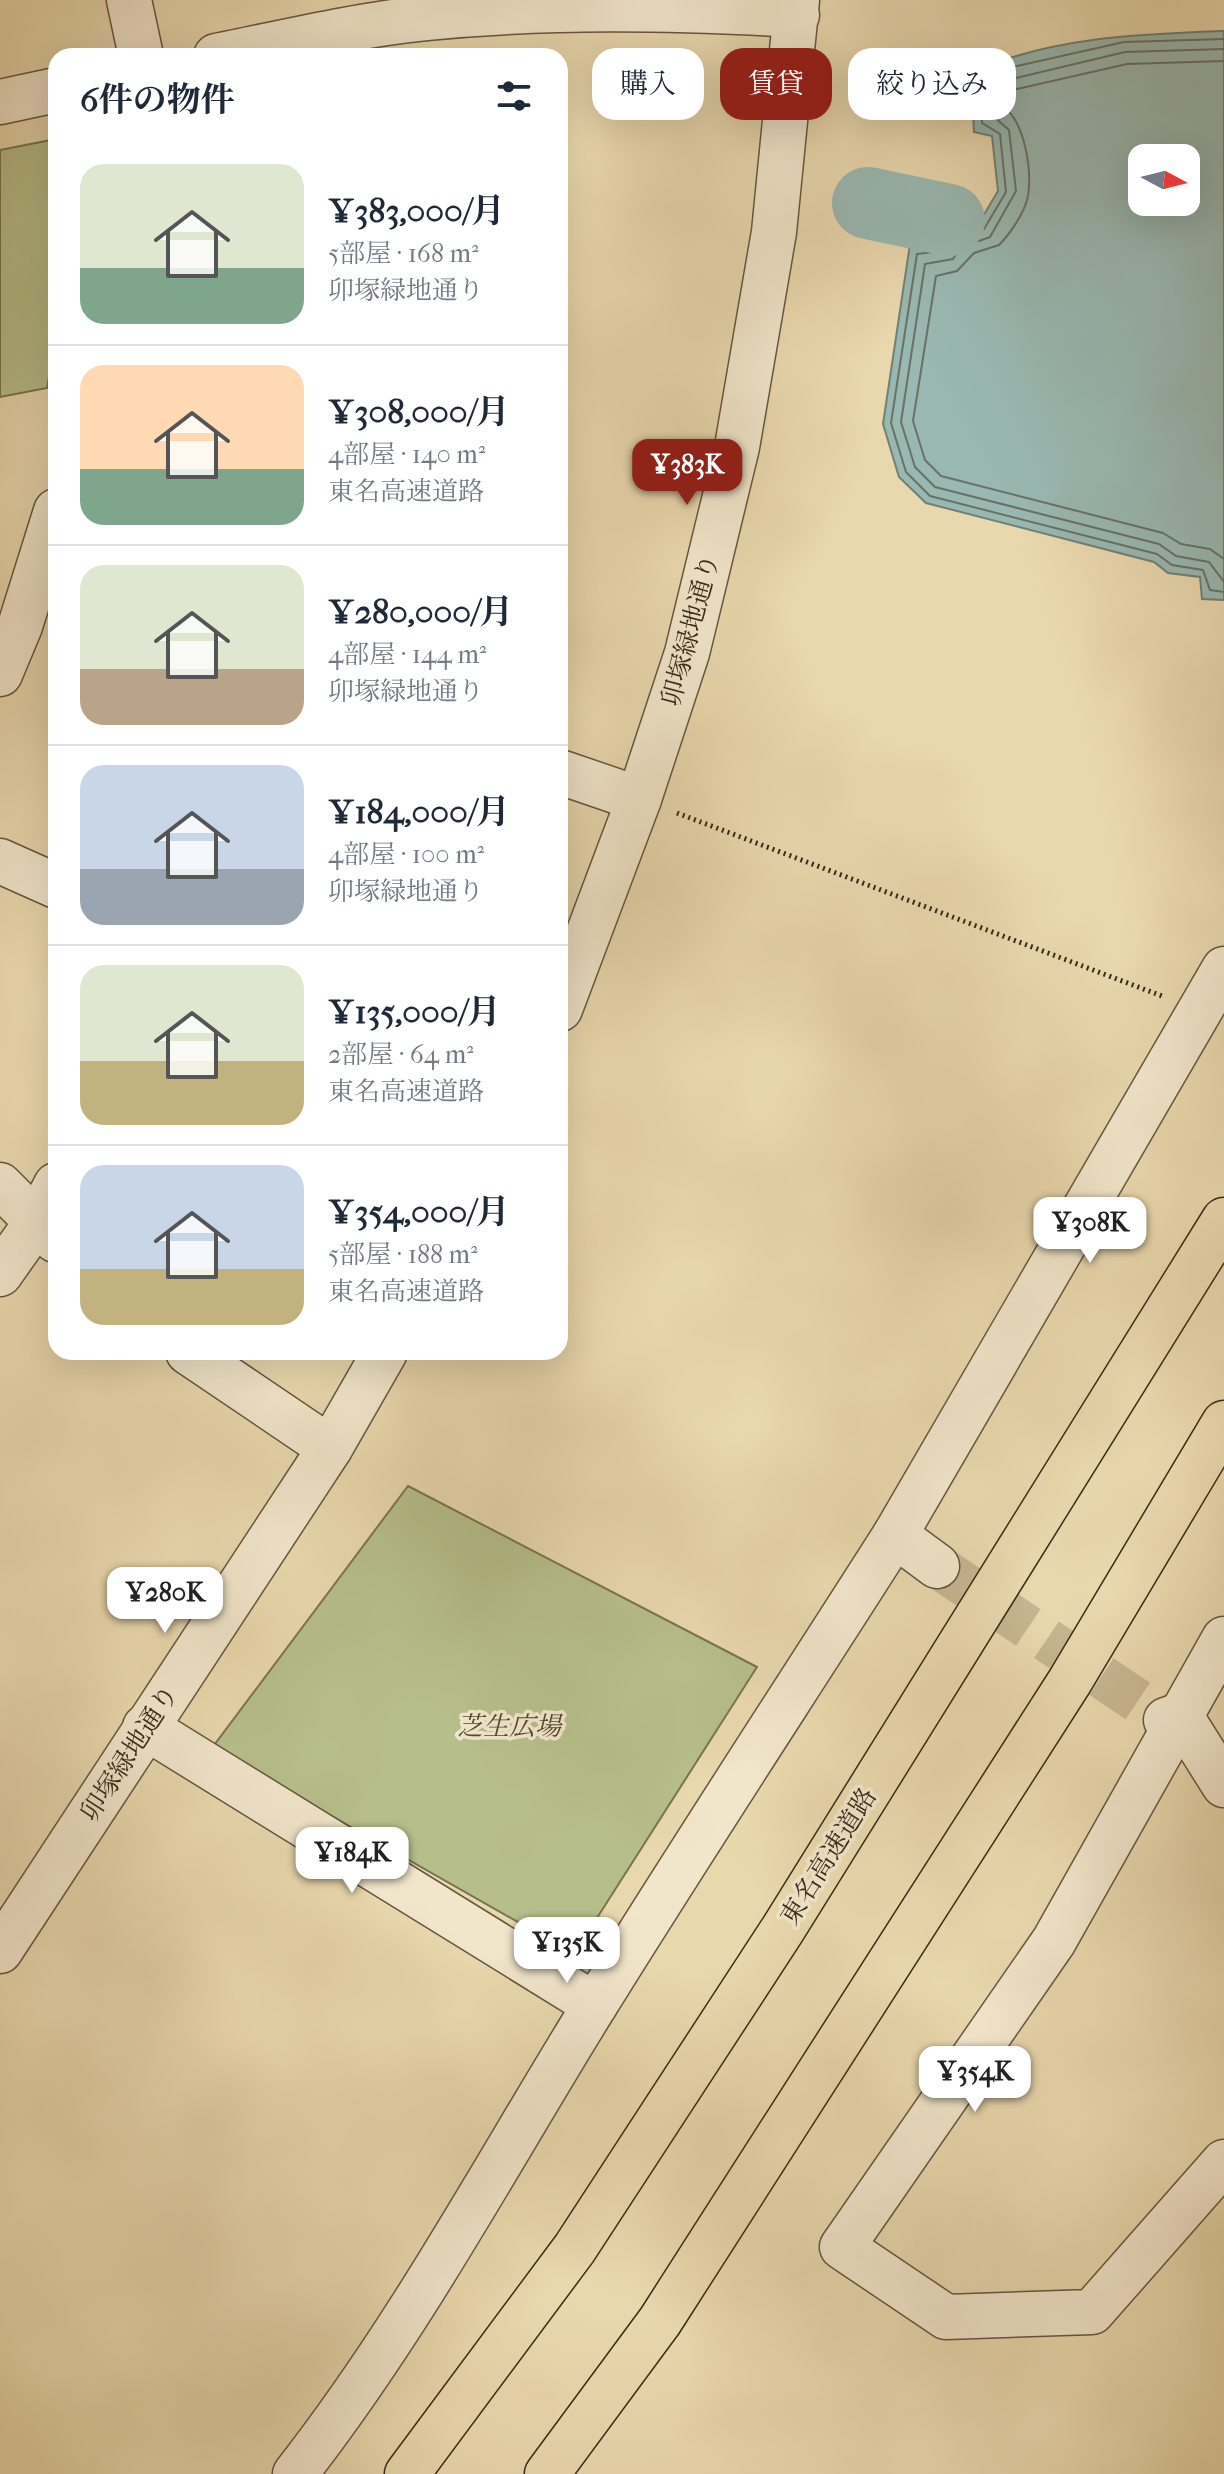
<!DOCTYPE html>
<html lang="ja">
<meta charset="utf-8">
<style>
:root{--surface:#fff;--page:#f2f2f3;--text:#1f2937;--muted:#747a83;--line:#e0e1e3;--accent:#8f2418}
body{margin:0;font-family:"IM FELL French Canon","Noto Serif JP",serif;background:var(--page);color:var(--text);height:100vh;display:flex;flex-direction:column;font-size:30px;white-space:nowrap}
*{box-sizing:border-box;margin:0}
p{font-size:26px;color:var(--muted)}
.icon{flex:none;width:44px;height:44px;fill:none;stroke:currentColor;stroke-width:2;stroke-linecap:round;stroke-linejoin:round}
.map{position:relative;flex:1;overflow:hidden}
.side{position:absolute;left:48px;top:48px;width:520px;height:1312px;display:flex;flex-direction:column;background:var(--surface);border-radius:24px;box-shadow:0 8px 32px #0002}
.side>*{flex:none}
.top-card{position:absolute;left:592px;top:48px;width:512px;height:72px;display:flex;gap:16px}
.needle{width:52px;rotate:97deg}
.controls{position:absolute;left:1128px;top:144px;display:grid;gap:16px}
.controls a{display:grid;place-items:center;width:72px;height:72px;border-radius:16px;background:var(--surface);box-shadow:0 8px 32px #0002;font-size:40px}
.price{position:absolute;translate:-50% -68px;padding:0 18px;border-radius:16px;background:#fff;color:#222;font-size:26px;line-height:52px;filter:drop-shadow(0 2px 4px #0008)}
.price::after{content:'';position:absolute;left:50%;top:48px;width:24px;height:18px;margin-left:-12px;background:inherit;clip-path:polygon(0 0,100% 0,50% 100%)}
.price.on{background:var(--accent);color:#fff}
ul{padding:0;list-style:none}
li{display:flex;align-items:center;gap:24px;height:200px;padding:0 32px}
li+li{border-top:2px solid var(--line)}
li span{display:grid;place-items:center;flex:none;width:224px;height:160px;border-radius:24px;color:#555}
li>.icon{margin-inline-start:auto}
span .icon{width:96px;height:96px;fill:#fffc;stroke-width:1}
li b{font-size:34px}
h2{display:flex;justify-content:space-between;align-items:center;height:96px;padding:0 32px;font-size:34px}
.chip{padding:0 28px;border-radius:24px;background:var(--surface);box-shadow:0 8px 32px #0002;font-size:28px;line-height:72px}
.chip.on{background:var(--accent);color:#fff}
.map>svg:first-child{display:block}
</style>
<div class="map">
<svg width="1224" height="2474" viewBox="0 0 1224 2474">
<rect width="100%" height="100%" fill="#e9d7ad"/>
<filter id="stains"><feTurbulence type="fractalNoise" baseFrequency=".0025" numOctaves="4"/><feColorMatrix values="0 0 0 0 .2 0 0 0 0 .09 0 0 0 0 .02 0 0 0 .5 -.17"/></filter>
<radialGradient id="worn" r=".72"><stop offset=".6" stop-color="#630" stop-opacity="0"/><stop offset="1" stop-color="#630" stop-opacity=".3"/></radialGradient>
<g fill="#b6be8a" stroke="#777452" stroke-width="2">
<path d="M56,139v200l-9,49 -47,9v-247z"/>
<path d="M408,1486l349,181 -183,287 -362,-206z"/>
</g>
<path fill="#99b8b1" stroke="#728075" stroke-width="2" fill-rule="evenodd" d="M1224,31v569l-22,-1 -2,-22 -32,-4 -14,-11 -228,-59 -27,-26 -16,-53 27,-180h34l6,-37 29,16 19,-32 -6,-55 -18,-4 -3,-59c78,-36 169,-39 253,-42zM1142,158h44v44h-44z"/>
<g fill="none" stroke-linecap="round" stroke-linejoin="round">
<g stroke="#687266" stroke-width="2">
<path d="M1224,39l-100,3 -125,28 -18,8 1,45 18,11 6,58 -22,37 -8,1 -17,-7 -10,27 -32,4 -26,169 15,49 24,24 227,58 15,11 31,5 7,20 14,2"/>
<path d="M1224,49l-99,3 -134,32 1,31 17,15 7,61 -26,46 -11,4 -13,-3 -13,21 -28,5 -24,158 14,45 20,20 224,57 17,12 33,6 15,20"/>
<path d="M1224,61l-97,3 -123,28v15c21,16 28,63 24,89 -3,16 -18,38 -29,49l-25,8 -17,18 -21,5 -23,145 12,39 16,16 222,57 18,11 29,5 14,10"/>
</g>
<path stroke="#99b8b1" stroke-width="72" d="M868,203l81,17"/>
<path stroke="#c6b590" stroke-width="44" stroke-dasharray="44 22" stroke-linecap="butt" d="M937,1566l229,154"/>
<defs>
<g id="minor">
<path d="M129,0l12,56"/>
<path d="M216,56c70,-14 140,-31 210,-38 124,-12 246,-10 371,-3"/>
<path d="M0,102l56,-12"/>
<path d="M0,674l20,-48 36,-115"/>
<path d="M560,772l79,27"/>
<path d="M0,861l56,25"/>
<path d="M0,1185l55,55"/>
<path d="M0,1274l36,-51 20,-38"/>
<path d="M188,1352l142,96"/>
<path d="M937,1566l-42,-31 329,-566"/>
<path d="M1224,1639l-170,302 -212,306 104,70 146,-5 132,-150"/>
<path d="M1166,1720l14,-5 44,70"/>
<path d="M145,1727l450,278"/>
<path d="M295,2474c115,-147 202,-311 300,-469 98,-158 200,-313 300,-470"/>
</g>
<g id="tertiary">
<path d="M560,1009l79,-210 48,-146 50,-206 37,-215 23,-232"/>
<path d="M0,1951l330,-503 55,-96"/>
</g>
<g id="motorway">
<path d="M407,2474l168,-226 208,-319 441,-709"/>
<path d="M547,2474l113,-153 410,-640 154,-258"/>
</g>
</defs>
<use href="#minor" stroke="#64563f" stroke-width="47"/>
<use href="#tertiary" stroke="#64563f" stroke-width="47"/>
<use href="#motorway" stroke="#382b1a" stroke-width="47"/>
<path stroke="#382b1a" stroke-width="5" stroke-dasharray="2 4" stroke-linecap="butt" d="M677,813l485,183"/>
<use href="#minor" stroke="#f1e5ca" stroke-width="44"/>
<use href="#tertiary" stroke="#f1e5ca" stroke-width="44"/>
<use href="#motorway" stroke="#e9d7ad" stroke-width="44"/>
</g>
<g text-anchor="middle" stroke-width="7" stroke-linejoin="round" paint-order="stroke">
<g font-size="26" fill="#382b1a" stroke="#f1e5ca">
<text transform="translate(690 630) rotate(-75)" y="9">卯塚緑地通り</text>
<text transform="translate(129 1753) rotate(-57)" y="9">卯塚緑地通り</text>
<text transform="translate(828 1856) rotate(-58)" y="9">東名高速道路</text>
</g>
<g font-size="26" font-style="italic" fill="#514830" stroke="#f1e5ca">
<text x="509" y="1735">芝生広場</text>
</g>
</g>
<rect width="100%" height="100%" filter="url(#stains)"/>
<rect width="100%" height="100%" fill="url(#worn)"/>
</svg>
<div class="controls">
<a><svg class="needle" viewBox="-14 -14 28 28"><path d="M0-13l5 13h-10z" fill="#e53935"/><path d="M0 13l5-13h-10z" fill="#747a83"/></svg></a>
</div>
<b class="price on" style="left:687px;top:507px">¥383K</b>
<b class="price" style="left:1090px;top:1265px">¥308K</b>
<b class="price" style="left:165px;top:1635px">¥280K</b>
<b class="price" style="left:352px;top:1895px">¥184K</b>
<b class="price" style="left:567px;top:1985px">¥135K</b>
<b class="price" style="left:975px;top:2114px">¥354K</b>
<div class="top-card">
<a class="chip">購入</a>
<a class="chip on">賃貸</a>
<a class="chip">絞り込み</a>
</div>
<section class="side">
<h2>6件の物件<svg class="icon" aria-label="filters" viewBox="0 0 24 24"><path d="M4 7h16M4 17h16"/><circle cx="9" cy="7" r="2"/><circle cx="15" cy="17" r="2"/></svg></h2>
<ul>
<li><span style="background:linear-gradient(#dfe7d0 65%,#7fa58c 0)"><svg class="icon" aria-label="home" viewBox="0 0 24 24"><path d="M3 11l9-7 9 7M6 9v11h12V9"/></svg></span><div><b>¥383,000/月</b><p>5部屋 · 168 m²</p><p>卯塚緑地通り</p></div></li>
<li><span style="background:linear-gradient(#ffd9b3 65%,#7fa58c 0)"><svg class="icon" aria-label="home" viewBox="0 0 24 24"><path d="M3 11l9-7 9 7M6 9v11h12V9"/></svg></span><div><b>¥308,000/月</b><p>4部屋 · 140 m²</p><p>東名高速道路</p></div></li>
<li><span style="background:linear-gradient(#dfe7d0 65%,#b9a48a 0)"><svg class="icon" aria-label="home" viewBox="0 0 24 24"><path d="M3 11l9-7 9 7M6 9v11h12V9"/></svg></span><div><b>¥280,000/月</b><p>4部屋 · 144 m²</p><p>卯塚緑地通り</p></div></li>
<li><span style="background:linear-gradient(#c9d6e8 65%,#9aa5b1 0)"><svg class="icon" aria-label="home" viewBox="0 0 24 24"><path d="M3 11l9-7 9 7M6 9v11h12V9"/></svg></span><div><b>¥184,000/月</b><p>4部屋 · 100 m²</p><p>卯塚緑地通り</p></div></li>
<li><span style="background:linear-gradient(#dfe7d0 60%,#c2b280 0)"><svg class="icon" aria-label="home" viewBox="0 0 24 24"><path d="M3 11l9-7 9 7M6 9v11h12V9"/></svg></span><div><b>¥135,000/月</b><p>2部屋 · 64 m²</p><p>東名高速道路</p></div></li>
<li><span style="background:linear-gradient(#c9d6e8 65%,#c2b280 0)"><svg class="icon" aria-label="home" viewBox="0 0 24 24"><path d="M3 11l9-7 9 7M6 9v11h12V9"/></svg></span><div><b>¥354,000/月</b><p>5部屋 · 188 m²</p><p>東名高速道路</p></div></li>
</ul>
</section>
</div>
